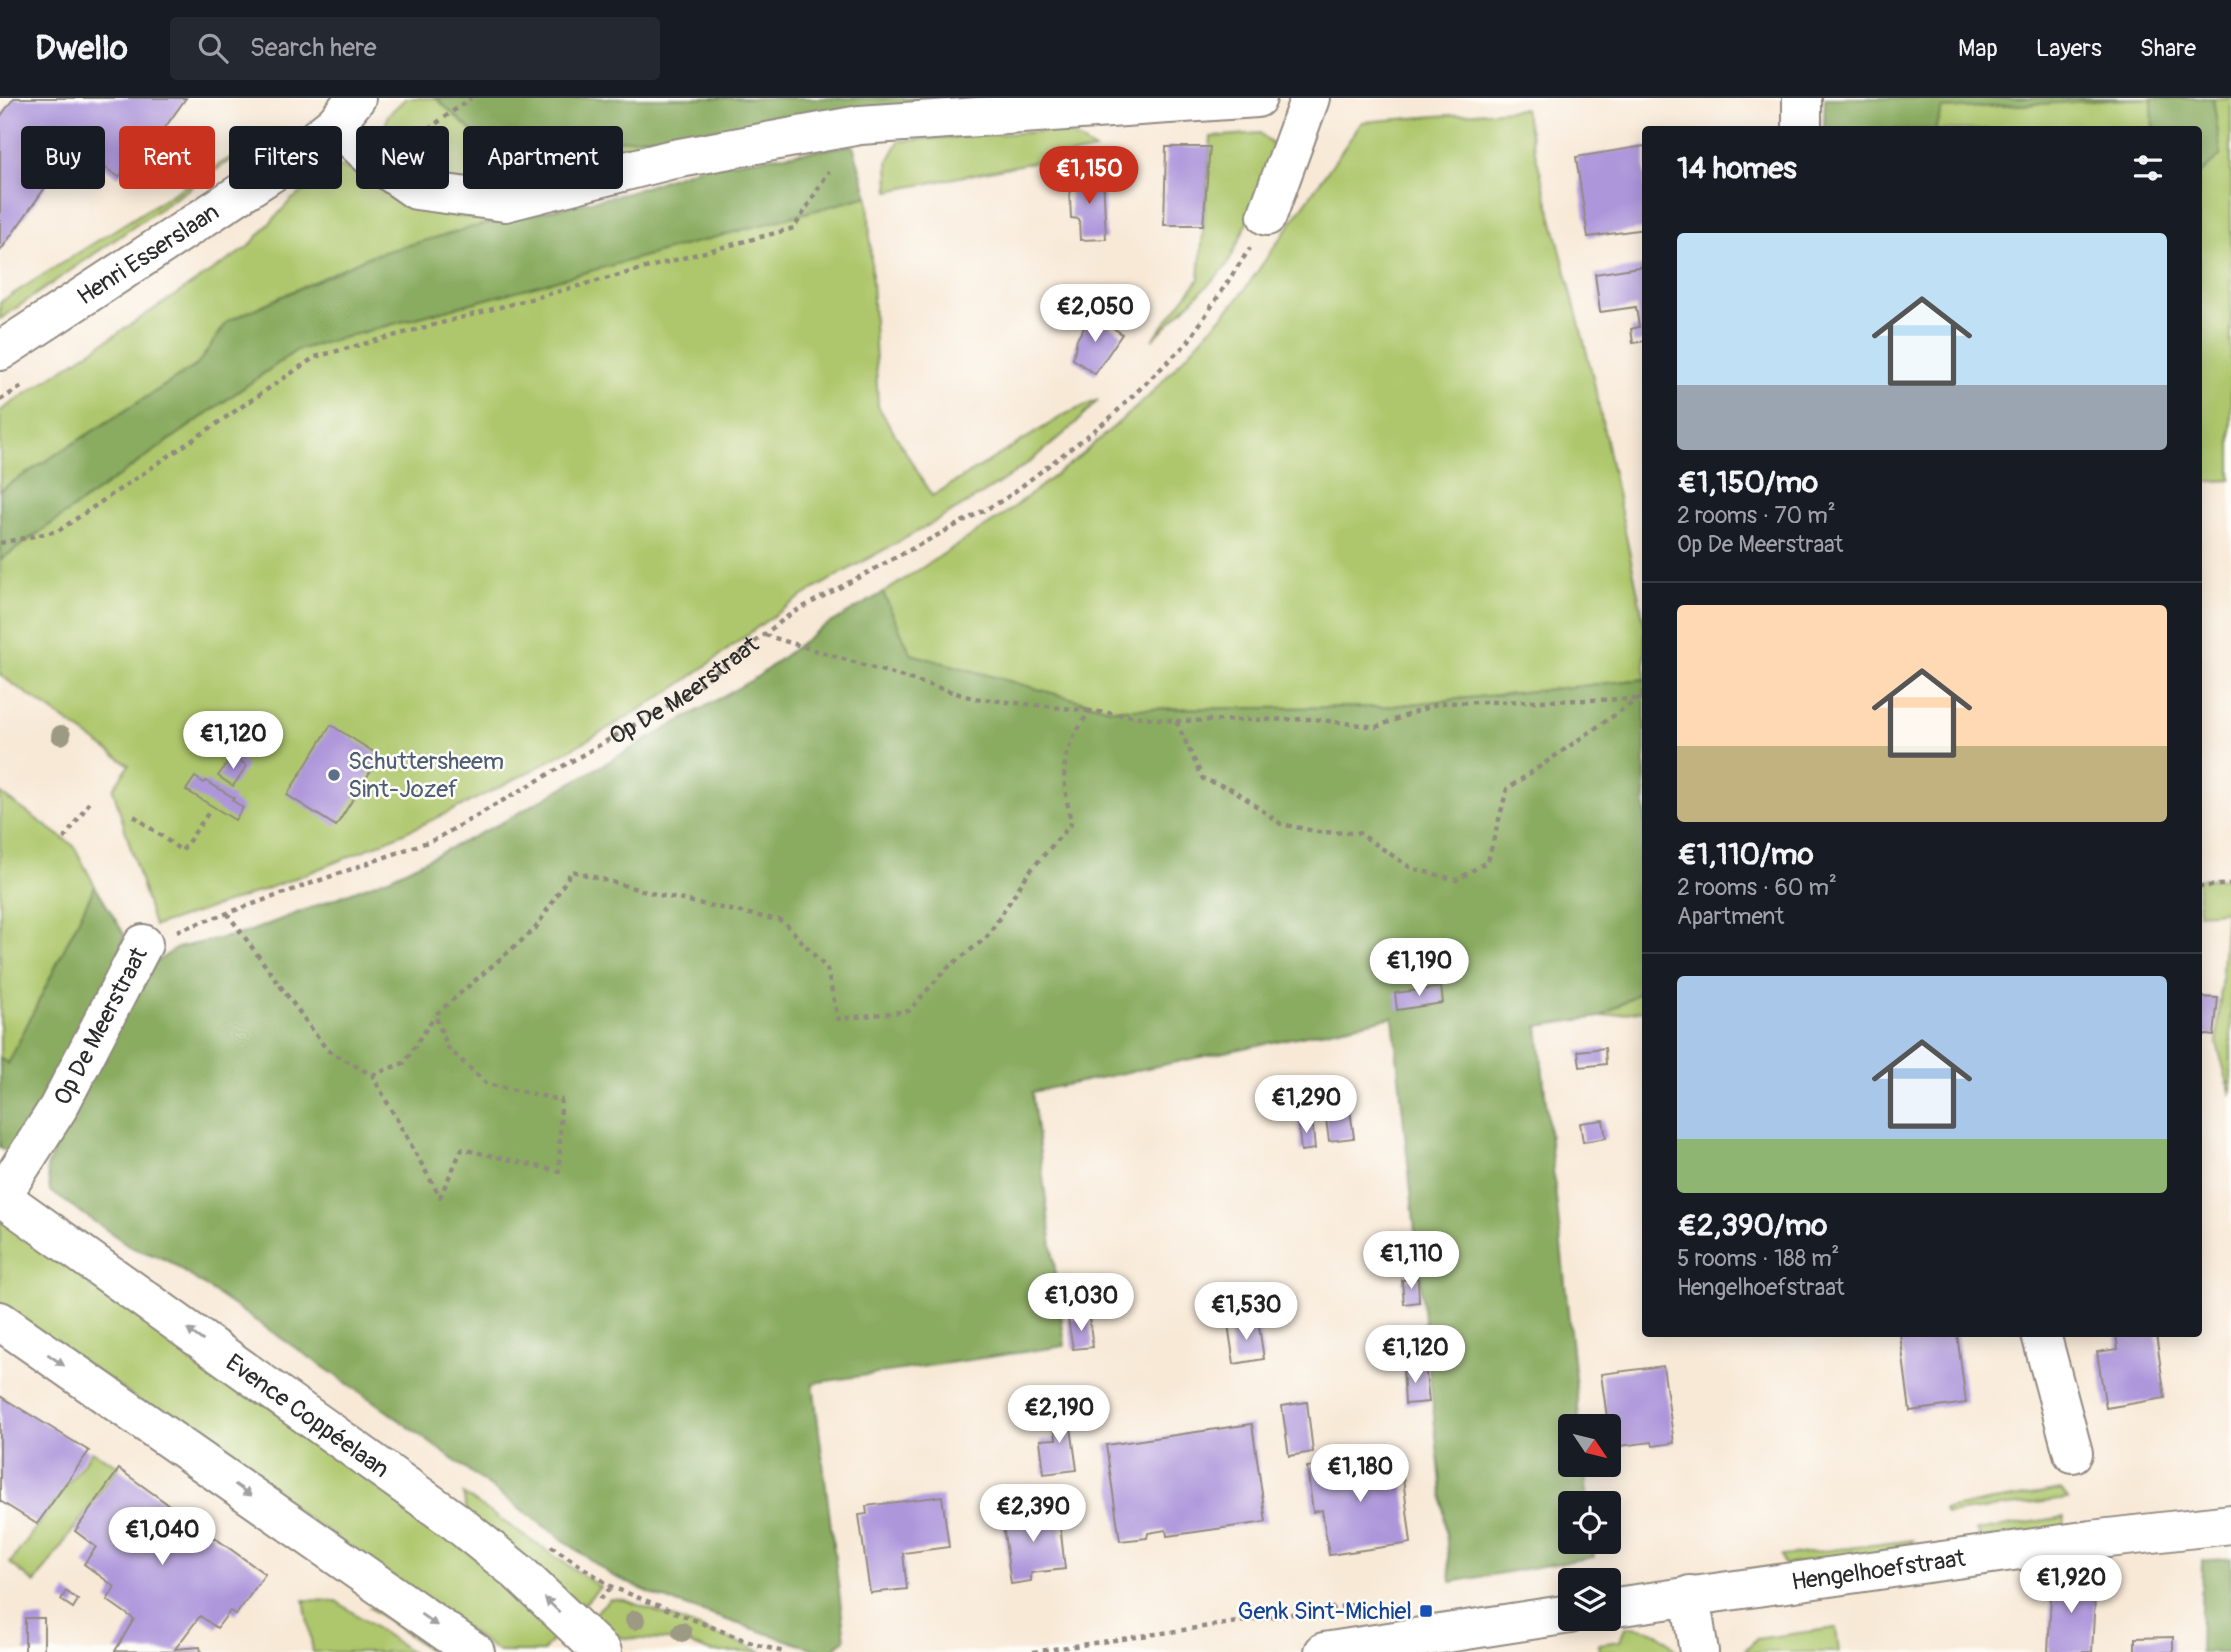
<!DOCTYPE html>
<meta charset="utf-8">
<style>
:root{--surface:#171b24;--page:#242831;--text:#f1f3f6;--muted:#9ea1a6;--line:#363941;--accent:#c8321e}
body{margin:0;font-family:Pangolin,sans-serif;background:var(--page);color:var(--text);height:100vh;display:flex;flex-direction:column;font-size:26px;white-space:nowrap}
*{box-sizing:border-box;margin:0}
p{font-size:23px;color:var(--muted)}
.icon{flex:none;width:38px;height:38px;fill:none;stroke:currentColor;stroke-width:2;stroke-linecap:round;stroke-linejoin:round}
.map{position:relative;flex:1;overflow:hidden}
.sheet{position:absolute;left:1642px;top:28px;width:560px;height:1211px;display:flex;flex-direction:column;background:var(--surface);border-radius:7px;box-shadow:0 4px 18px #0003}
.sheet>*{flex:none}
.top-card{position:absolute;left:21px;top:28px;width:665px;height:63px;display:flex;gap:14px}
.needle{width:46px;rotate:125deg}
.tools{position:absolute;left:1558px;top:1316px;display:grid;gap:14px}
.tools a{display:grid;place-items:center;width:63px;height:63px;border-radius:7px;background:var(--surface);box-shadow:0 4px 18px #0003;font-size:35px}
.price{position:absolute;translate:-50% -60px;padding:0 16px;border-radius:24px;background:#fff;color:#222;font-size:23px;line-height:46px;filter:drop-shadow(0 2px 4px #0008)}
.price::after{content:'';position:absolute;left:50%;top:42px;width:21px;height:16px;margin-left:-10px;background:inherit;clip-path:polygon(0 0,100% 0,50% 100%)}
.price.current{background:var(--accent);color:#fff}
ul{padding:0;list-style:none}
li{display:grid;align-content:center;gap:14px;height:371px;padding:0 35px}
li+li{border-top:2px solid var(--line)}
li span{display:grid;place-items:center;height:217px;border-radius:7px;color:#555}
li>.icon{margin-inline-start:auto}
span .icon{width:126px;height:126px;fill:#fffc;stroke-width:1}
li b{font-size:30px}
h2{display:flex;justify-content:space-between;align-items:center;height:84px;padding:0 35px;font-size:30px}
.pill{padding:0 24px;border-radius:7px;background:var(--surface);box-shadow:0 4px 18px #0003;font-size:24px;line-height:63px}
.pill.current{background:var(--accent);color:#fff}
header{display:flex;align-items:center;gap:42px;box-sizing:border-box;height:98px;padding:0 35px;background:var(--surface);border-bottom:2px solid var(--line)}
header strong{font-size:33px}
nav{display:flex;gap:38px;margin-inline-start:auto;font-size:24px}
.search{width:490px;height:63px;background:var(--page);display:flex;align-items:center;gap:18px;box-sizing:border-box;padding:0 24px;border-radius:7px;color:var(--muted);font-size:26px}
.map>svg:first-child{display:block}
</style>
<header>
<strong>Dwello</strong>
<div class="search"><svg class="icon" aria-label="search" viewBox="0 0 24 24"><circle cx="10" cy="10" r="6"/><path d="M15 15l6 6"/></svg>Search here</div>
<nav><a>Map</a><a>Layers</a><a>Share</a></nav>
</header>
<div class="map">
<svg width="2231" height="1554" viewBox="0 0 2231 1554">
<rect width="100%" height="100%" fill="#fdfcf7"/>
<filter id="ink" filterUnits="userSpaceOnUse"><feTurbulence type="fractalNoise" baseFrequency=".0143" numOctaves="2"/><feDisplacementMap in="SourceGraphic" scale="14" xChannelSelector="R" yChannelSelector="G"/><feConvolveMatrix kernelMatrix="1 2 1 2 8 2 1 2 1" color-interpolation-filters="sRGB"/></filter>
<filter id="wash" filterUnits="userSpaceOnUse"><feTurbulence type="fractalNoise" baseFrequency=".00686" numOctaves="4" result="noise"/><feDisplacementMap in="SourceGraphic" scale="28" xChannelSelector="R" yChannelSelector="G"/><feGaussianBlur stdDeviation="1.57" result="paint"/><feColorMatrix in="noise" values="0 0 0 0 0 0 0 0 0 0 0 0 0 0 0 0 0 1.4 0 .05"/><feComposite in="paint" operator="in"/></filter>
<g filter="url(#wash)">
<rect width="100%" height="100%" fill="#f8e9d7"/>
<g fill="#aec76c" stroke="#6c794c" stroke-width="2">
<path d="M406,0h30l41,38 22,16 195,-20c-52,17 -174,62 -225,53 -20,-3 -50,-15 -65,-29 -7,-6 -13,-17 -20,-25l4,-16z"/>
<path d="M2152,0l1,31 -218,1 7,-21z"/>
<path d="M2213,0h18v382l-33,2v-307l23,-20z"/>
<path d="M1524,11l68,264 53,254v52l-262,28 -273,2 -199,-55 -28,-61 122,-79 76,-59 67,-58 90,-98 124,-177z"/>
<path d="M274,32l-274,189v-17z"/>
<path d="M1062,32l33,20 -206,41 -1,-30 11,-20z"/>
<path d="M1260,35l15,14 2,13 -50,106 -75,74 47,-61 12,-142z"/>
<path d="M341,68l97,48 60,7 -128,35 -142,65 -31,44 -197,125v-79l248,-164 43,-47z"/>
<path d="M868,98l10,210 54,90 134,-82 32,-14c-81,90 -194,134 -295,196 -51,31 -95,73 -147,104 -157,95 -326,174 -502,226l-41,-137 16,-24 -129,-90v-115l297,-210z"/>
<path d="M0,695l74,53 21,40 -87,178 -8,-6z"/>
<path d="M2231,780v217l-14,-51 9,-133 -28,2v-34z"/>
<path d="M1645,891v21l-45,7z"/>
<path d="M0,1117l436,310 86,72 35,37 -14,18h-44l-499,-348z"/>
<path d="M92,1353l27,15 -84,117 -25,-20z"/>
<path d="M2061,1392l7,9 -122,15 -2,-5z"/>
<path d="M463,1396l137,93 -23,25 -109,-95z"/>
<path d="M2064,1419v11l-82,11 -6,-8z"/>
<path d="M1913,1442l-4,9 -125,16 -3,-9z"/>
<path d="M610,1501l15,1 138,52h-51l-30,-11 -58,-3 -27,-9 -11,-8z"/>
<path d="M304,1502l32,1 75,51h-98z"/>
<path d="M385,1508l67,46h-20l-62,-44z"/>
<path d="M1625,1529c22,0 39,5 51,25h-77l-1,-8 22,-3z"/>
<path d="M1836,1530l3,24h-96l13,-13z"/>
</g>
<g fill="#8aac60" stroke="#5a6c46" stroke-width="2">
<path d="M436,0h597l-534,54 -22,-16z"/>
<path d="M1825,0h321l-204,11 -7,20 -111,1z"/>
<path d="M2152,0h61l8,57 -22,20 -1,-45 -45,-1z"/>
<path d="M853,47l15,51 -571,154 -297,210v-70l197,-125 31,-44 142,-65 103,-29 155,-34 73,-26z"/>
<path d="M883,495l28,61 199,55 273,-2 262,-28v310l-45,28 -62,9 42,400h-10v39h14l4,38h-18v39h22l2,15 -143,25 -58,-565 -361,75 33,254 -252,37 32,256 -14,13h-9l-166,-56 -45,-21 -238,-174 -206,-141 -34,-12 -83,-57 -3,-23 12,-32 88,-168 30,-20 68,-15 146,-56 108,-53 258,-147 61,-47z"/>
<path d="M95,788l29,48 -6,38 -98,175 -14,4 -6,-4v-89l8,6z"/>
<path d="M2231,1460v94h-31l2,-91z"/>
</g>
<g id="blocks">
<g fill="#ae96db">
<path d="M14,0h172l-49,69 -7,-4 -11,14 -45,-30 -74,104v-134z"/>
<path d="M1645,48v83l-57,8 -12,-80z"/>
<path d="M1166,49h44l-7,78h-39z"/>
<path d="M1103,78l3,63 -26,1 -1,-21 -8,-1 -2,-40z"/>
<path d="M1645,168v75l-12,2 -2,-14 8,-2 -3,-20 -36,5 -5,-38z"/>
<path d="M1093,216l29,20 -27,40 -22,-15 4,-20z"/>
<path d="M331,627l49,31 -44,70 -49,-31z"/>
<path d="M236,660l11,8 -14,20 -15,-10 12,-17 3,3z"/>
<path d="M195,679l9,6 2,-2 28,17 -2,2 11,8 -8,12 -49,-30z"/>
<path d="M1441,889l2,16 -46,7 -2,-17z"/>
<path d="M2198,899l20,1 -4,38 -16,-2z"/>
<path d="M1605,950l1,16 -26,3 -2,-16z"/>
<path d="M1347,991l7,49 -25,3 -5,-36h7v-14z"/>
<path d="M1312,1021l3,30 -14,2 -3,-30z"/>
<path d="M1603,1022l3,18 -23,4 -3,-19z"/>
<path d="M1418,1180l1,24 -15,2 -2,-24z"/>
<path d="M1089,1219l4,30 -20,2 -5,-30z"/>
<path d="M1258,1222l6,39 -30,5 -6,-40z"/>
<path d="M1900,1236h57l9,69 -56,8z"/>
<path d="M2116,1236h40l9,64 -59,10 -9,-56 21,-3z"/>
<path d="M1425,1267l4,37 -24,2 -2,-38z"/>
<path d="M1663,1268l11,77 -21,3 -1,-4 -41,5 -10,-73z"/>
<path d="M0,1298l89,55 -52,73 -37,-23z"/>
<path d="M1307,1304l6,50 -24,4 -7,-50z"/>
<path d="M1068,1308l9,64 -33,4 -4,-34 16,-1 -4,-31z"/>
<path d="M1252,1326l14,98 -99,14 -1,-6 -18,3 -1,5 -27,3 -14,-96z"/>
<path d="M1375,1353v12h10v6l17,1 9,73 -82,12 -7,-45 -9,2 -6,-45 48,-7 -1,-7z"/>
<path d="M119,1371l146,105 -29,41 -6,-4 -13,17 -17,-12 -25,33 25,-2 1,5 -86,-1 19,-32 -27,-19 8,-13 -31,-23 12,-17 -21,-16z"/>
<path d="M942,1398l7,51 -46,6 4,36 -37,4 -11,-78 8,-1 -1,-8z"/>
<path d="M1058,1409l7,62 -34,4v8l-20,3 -9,-66z"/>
<path d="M2089,1476l1,22h5l-3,56h-44l4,-73z"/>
<path d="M66,1493l12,9 -5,8 -12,-8z"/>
<rect x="25" y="1520" width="19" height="34"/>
<path d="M2173,1539v15h-38v-14z"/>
</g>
</g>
</g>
<g filter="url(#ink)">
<use href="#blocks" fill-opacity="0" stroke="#928a81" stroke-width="2"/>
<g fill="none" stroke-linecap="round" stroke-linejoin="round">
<defs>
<g id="minor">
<path d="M335,26l45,41 36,25 89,12 164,-42 191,-35 397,-27"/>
<path d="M1802,32v-32"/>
<path d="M1267,118l43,-118"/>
<path id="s2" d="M0,253l282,-185 53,-42 21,-26"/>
<path id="s3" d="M0,1098l455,325 63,51 84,80"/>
<path id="s4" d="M1,1099l57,-89 85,-164"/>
<path d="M0,1223l475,331"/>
<path d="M2041,1236l32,119"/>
<path d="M1690,1497l9,57"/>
<path id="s5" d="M1608,1510l483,-68 140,-16"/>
<path d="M1324,1554l246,-38"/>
</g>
</defs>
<use href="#minor" stroke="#928a81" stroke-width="42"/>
<g stroke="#928a81" stroke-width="4.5" stroke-dasharray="5 5" stroke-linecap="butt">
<path d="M412,43l59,-43"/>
<path d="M0,302l21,-13"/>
<path d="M0,445l58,-12 257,-174 479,-129 35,-57"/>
<path d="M765,537l207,63 118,13"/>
<path d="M1176,623l137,-2 63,8 63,-24 198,-4"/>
<path d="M134,718l48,35 27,-39"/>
<path d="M64,741l25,-36"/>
<path d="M2198,789l33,-3"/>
<path d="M227,815l100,137 45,25 68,122 22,-48 97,22 2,-71 -74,-16 -39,-36 -13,-33 100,-86 37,-58 87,24 124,26 44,48 11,50 71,-8 36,-41 42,-33 42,-65 42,-48c-9,-53 -14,-66 19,-113l86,10 27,58 31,11 47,34 38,8 40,1 52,35 46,12 31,-19 19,-72 131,-90 7,-1"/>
<path id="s1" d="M177,833l259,-92 247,-142 109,-84 213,-114 104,-80 79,-77 62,-94"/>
<path d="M372,977l32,-12 31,-47"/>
<path d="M551,1448l61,41 142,57 30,8"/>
<path d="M1570,1476l22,-3"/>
<path d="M600,1501l12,-12"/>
<path d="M1033,1554l334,-49"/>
</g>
<use href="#minor" stroke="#fff" stroke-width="38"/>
</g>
<g fill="#9d9a83">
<circle cx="61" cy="637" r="10"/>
<circle cx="635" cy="1522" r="10"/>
<circle cx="682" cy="1534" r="10"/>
</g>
<defs><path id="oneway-solid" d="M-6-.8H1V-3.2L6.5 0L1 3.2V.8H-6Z" transform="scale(1.75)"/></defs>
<g fill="#a0a0a0">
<use href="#oneway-solid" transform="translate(195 1237) rotate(-144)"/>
<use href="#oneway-solid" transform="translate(56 1262) rotate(35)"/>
<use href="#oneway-solid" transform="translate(243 1392) rotate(35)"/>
<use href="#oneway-solid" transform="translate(552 1507) rotate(-136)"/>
<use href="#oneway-solid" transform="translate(429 1522) rotate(35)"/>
</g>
</g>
<circle fill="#5c6f8a" stroke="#fdfcf7" stroke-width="2.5" cx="334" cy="677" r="7"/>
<rect fill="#1a4fb4" stroke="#fdfcf7" stroke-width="2.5" x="1419" y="1506" width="14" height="14" rx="3.5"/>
<g text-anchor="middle" stroke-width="5" stroke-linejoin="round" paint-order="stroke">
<g font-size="24" fill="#2b2b2b" stroke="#fdfcf7">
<text dy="8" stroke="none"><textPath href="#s2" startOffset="177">Henri Esserslaan</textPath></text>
<text dy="8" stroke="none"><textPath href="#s1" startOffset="564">Op De Meerstraat</textPath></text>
<text dy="8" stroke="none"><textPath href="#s4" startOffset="198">Op De Meerstraat</textPath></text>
<text dy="8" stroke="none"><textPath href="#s3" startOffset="378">Evence Coppéelaan</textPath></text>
<text dy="8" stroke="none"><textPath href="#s5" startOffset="273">Hengelhoefstraat</textPath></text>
</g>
<g font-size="24" fill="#4e5e75" stroke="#fdfcf7" text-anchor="start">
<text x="348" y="671">Schuttersheem<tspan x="348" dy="28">Sint-Jozef</tspan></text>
</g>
<g font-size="24" fill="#164399" stroke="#fdfcf7" text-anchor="end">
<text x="1412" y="1521">Genk Sint-Michiel</text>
</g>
</g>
</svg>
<div class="tools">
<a><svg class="needle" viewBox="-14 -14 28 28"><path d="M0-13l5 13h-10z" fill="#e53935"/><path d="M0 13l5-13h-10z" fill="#9ea1a6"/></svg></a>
<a><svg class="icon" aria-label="locate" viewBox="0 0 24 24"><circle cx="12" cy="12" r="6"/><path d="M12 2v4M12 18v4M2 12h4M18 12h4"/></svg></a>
<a><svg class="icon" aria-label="layers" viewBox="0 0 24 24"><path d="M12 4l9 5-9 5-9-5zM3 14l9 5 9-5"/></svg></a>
</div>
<b class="price current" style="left:1089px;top:108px">€1,150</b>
<b class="price" style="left:1095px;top:246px">€2,050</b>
<b class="price" style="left:233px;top:673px">€1,120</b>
<b class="price" style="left:1419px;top:900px">€1,190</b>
<b class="price" style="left:1306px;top:1037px">€1,290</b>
<b class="price" style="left:1411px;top:1193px">€1,110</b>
<b class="price" style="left:1081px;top:1235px">€1,030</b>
<b class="price" style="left:1246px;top:1244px">€1,530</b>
<b class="price" style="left:1415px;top:1287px">€1,120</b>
<b class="price" style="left:1059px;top:1347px">€2,190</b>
<b class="price" style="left:1360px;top:1406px">€1,180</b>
<b class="price" style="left:1033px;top:1446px">€2,390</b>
<b class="price" style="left:162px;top:1469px">€1,040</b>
<b class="price" style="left:2071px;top:1517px">€1,920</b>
<div class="top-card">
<a class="pill">Buy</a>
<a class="pill current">Rent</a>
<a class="pill">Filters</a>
<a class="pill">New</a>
<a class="pill">Apartment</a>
</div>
<section class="sheet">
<h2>14 homes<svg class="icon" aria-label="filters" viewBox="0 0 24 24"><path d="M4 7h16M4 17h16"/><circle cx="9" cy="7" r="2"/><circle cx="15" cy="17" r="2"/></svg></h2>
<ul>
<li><span style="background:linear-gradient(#bfe0f5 70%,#9aa5b1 0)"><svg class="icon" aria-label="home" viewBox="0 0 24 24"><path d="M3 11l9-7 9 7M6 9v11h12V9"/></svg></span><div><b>€1,150/mo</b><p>2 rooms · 70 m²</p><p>Op De Meerstraat</p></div></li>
<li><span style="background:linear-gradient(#ffd9b3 65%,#c2b280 0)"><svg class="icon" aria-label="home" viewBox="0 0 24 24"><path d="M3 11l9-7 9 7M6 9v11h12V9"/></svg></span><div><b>€1,110/mo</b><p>2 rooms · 60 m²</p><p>Apartment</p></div></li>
<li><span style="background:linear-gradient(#a9c7e8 75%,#8fb573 0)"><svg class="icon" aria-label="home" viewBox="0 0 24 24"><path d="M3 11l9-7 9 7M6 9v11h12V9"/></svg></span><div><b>€2,390/mo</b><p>5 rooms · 188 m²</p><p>Hengelhoefstraat</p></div></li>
</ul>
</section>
</div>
